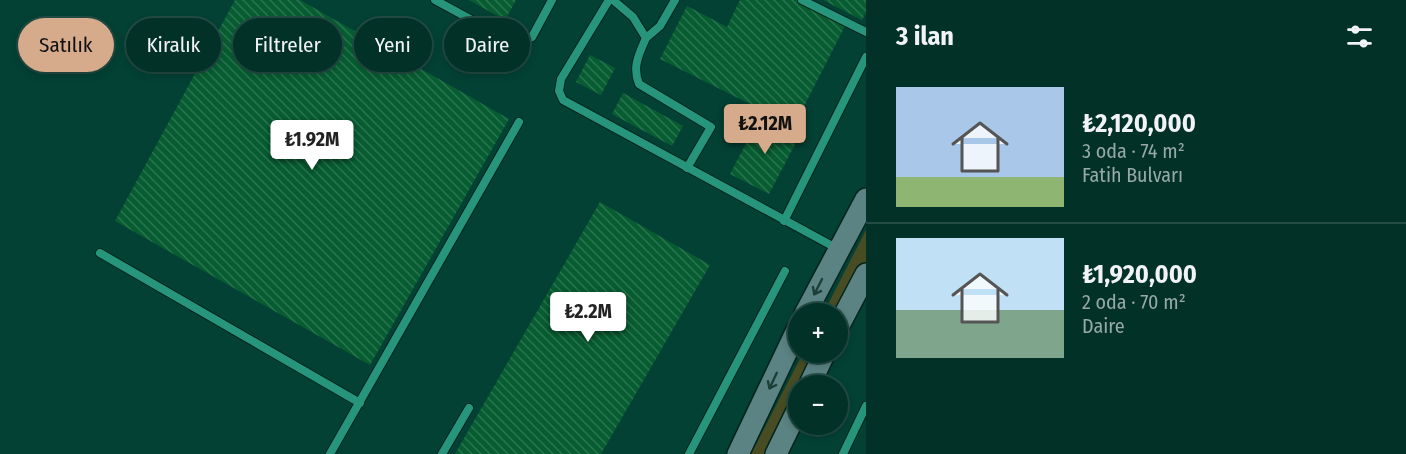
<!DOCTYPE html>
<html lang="tr">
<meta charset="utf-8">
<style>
:root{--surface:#023127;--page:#0c392f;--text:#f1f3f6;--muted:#96a9a7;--line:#234c44;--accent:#d6ab8b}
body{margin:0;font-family:"Fira Sans Condensed",sans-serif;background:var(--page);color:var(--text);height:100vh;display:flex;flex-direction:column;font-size:22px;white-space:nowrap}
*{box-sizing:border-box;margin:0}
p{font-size:20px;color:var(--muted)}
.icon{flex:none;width:33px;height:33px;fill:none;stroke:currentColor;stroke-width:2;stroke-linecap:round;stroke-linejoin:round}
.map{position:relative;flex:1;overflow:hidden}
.side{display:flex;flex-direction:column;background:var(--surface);width:540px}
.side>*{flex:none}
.banner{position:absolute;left:18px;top:18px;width:570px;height:54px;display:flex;gap:12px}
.fabs{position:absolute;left:788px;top:303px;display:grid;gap:12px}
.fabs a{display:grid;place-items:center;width:60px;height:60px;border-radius:50%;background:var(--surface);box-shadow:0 3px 9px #0003,0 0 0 2px var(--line);font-size:30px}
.price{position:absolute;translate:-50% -51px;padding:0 14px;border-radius:6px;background:#fff;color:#222;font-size:20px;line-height:39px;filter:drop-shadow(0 2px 3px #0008)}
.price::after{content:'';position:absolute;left:50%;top:36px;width:18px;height:14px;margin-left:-9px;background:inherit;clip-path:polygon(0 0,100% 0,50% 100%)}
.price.on{background:var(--accent);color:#111}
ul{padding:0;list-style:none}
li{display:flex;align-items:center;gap:18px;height:150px;padding:0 30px}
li+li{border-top:2px solid var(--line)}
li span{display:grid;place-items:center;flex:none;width:168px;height:120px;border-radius:0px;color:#555}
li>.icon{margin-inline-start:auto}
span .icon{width:72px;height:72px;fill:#fffc;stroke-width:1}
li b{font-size:26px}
h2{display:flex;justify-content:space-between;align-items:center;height:72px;padding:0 30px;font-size:26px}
.chip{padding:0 21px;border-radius:27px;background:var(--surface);box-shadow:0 3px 9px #0003,0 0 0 2px var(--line);font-size:21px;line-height:54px}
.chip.on{background:var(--accent);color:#111}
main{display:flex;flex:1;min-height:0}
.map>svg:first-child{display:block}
</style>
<main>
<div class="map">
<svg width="866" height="454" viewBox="0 0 866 454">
<defs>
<pattern id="building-back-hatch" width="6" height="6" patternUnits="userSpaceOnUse" patternTransform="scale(1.5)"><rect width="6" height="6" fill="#075d31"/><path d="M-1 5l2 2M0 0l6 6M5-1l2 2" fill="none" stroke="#29744e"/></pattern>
</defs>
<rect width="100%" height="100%" fill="#034134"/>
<g fill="#484c22">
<path d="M866,230v33l-29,58v-7h-14z"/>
<path d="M803,353h18l-16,32 -7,1v14l-27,54h-20z"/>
</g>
<g fill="url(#building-back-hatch)">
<path d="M235,0h65l209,119 -139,246 -255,-144z"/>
<path d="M469,0h47l-11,20z"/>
<path d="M740,0h57l48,26 -51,100 -134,-67 27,-53 40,21z"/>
<path d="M823,0h43v12l-4,8z"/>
<path d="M590,55l25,13 -14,27 -25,-13z"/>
<path d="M623,93l60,33 -11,20 -60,-32z"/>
<path d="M759,119l15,7 3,-5 24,12 -32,61 -39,-20z"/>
<path d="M600,202l110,63 -109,189h-146z"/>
</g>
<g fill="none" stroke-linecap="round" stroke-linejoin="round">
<defs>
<g id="lane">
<path d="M435,0l81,44 16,-7 20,-37"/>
<path d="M609,0l-48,79 -2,12 4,9 275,149"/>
<path d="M613,0l20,17 13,21c-7,16 -14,29 -7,46l72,43 -24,41"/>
<path d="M802,0l64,32"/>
<path d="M646,38l14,-12 15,-26"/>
<path d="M784,221l82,-164"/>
<path d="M100,253l260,150"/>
<path d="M330,454l189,-332"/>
<path d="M442,454l27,-46"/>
<path d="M689,454l96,-183"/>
<path d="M843,454l23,-48"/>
</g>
<g id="secondary">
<path d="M805,314l61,-115"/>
<path d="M837,329l29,-55"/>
<path d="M809,386l16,-34"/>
<path d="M738,454l60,-126"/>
<path d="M776,454l22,-45"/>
</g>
</defs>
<use href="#lane" stroke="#03241c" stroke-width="10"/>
<use href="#secondary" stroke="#03241c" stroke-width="24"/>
<use href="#lane" stroke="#27957c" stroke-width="8"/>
<use href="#secondary" stroke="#5b8383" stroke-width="21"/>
</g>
<defs><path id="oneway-shaft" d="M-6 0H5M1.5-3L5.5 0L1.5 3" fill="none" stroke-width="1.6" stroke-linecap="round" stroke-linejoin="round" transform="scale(1.5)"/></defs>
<g stroke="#1e3f38">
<use href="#oneway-shaft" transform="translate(818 287) rotate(117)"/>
<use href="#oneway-shaft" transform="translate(773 381) rotate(115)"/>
</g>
</svg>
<div class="fabs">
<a>+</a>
<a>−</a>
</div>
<b class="price on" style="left:765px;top:155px">₺2.12M</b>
<b class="price" style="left:312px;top:171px">₺1.92M</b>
<b class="price" style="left:588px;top:343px">₺2.2M</b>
<div class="banner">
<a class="chip on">Satılık</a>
<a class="chip">Kiralık</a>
<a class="chip">Filtreler</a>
<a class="chip">Yeni</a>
<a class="chip">Daire</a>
</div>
</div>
<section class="side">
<h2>3 ilan<svg class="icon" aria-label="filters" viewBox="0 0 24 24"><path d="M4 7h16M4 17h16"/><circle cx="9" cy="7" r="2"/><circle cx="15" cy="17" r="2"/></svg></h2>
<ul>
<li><span style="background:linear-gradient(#a9c7e8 75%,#8fb573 0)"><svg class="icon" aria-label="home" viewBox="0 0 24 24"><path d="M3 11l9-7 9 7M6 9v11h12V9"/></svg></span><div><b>₺2,120,000</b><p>3 oda · 74 m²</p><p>Fatih Bulvarı</p></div></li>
<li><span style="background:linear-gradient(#bfe0f5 60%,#7fa58c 0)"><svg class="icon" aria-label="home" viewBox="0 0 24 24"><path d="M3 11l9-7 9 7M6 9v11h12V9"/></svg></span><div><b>₺1,920,000</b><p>2 oda · 70 m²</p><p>Daire</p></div></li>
</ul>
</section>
</main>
